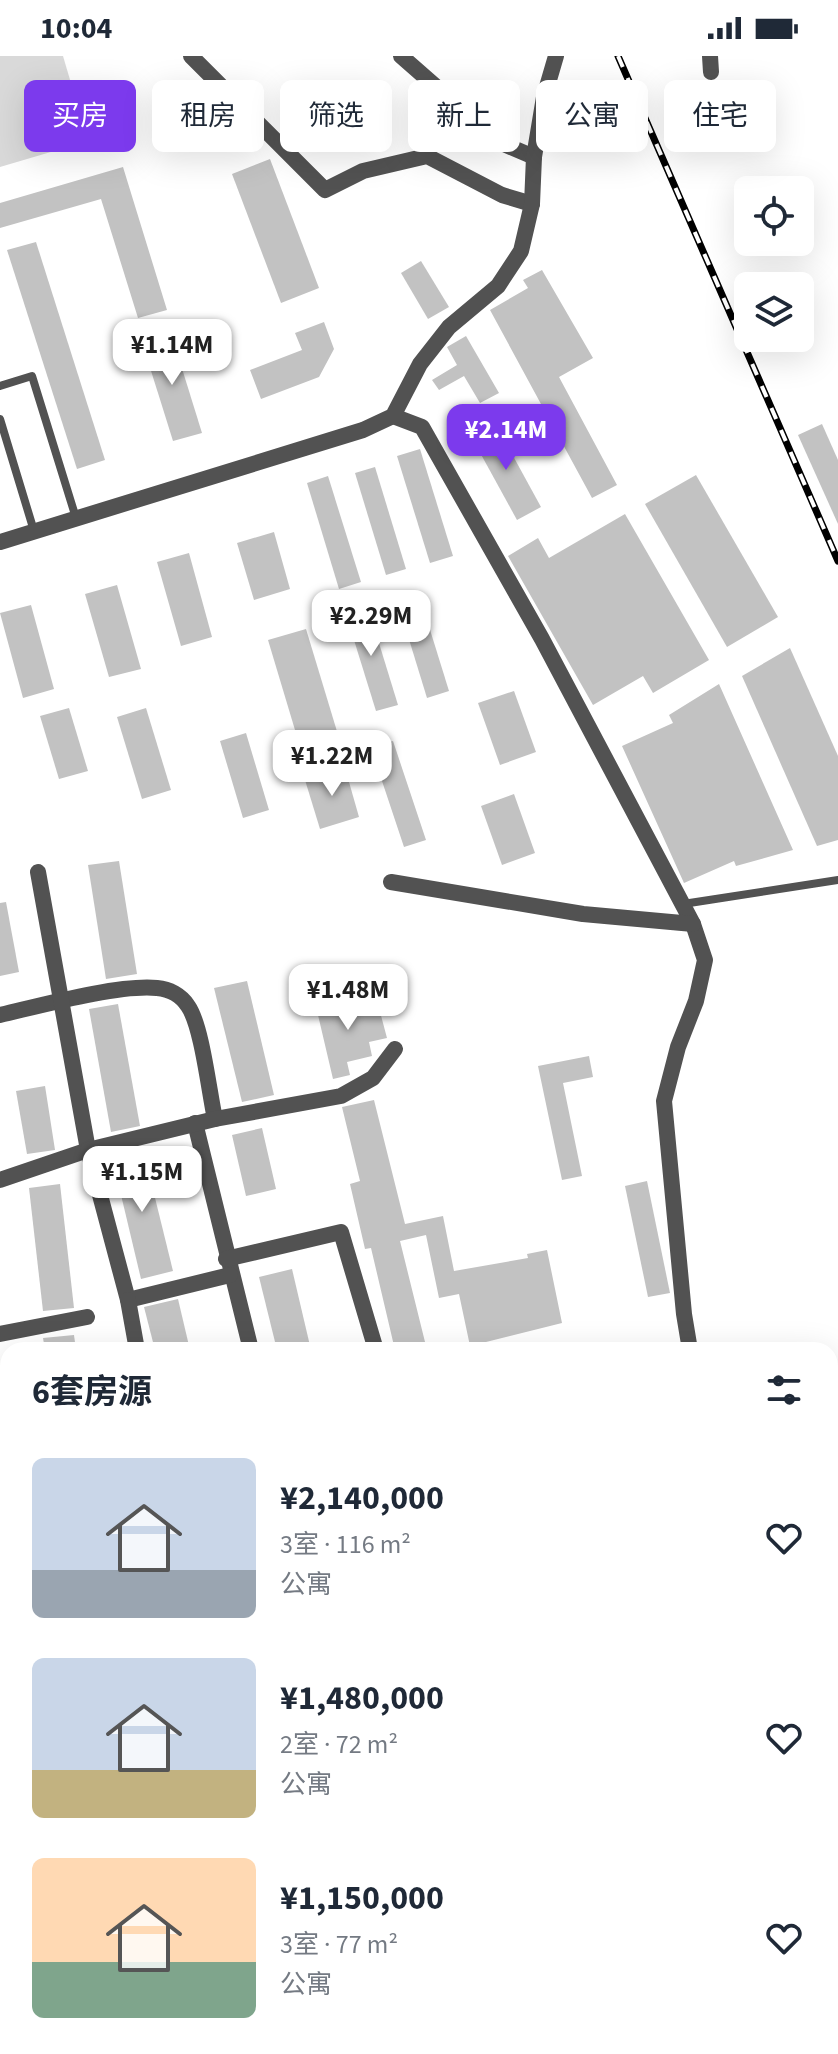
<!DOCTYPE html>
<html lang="zh">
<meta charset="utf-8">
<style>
:root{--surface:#fff;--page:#f2f2f3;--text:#1f2937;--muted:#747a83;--accent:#7c3aed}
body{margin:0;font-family:"Source Sans 3","Noto Sans SC",sans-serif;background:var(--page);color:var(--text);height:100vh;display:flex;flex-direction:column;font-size:30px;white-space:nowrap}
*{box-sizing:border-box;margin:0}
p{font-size:26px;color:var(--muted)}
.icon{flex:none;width:44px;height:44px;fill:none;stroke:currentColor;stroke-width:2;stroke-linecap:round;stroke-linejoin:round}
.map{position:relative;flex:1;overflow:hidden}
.sheet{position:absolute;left:0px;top:1286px;width:838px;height:712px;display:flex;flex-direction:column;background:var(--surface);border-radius:24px 24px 0 0;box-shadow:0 8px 32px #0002}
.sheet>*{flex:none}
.top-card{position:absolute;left:24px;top:24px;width:790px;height:72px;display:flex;gap:16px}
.fabs{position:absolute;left:734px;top:120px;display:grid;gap:16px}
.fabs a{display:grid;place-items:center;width:80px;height:80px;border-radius:12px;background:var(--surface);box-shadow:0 8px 32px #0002;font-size:40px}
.price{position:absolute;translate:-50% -68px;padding:0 18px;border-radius:16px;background:#fff;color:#222;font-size:26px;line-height:52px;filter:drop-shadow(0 2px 4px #0008)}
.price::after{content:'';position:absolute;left:50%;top:48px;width:24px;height:18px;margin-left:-12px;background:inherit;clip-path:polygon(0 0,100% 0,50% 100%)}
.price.selected{background:var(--accent);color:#fff}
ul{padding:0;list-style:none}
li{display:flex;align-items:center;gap:24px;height:200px;padding:0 32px}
li span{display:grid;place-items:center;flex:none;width:224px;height:160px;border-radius:12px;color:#555}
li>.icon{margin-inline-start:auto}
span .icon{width:96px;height:96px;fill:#fffc;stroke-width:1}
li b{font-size:34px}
h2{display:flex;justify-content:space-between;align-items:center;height:96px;padding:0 32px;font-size:34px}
.tag{padding:0 28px;border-radius:12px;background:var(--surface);box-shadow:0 8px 32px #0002;font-size:28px;line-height:72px}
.tag.selected{background:var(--accent);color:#fff}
.status{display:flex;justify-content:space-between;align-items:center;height:56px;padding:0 40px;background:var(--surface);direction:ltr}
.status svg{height:22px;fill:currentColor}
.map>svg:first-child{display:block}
</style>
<div class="status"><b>10:04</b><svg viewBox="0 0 49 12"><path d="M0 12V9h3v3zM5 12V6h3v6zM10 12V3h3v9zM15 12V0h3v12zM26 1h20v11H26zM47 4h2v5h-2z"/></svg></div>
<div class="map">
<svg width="838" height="1998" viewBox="0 0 838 1998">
<rect width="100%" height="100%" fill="#fff"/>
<path fill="#d9d9d9" d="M0,0h63l25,85 -88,26z"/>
<g fill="#c2c2c2">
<path d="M270,103l49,129 -38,15 -49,-129z"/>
<path d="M123,111l44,143 -29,8 -37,-119 -101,29v-25z"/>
<path d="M36,186l69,218 -28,9 -70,-219z"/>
<path d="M421,205l28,46 -21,12 -27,-46z"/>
<path d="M542,214l51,88 -34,19 58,108 -25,13 -102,-188 38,-22 -5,-8z"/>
<path d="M324,266l10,27 -15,28 -58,22 -11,-29 52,-20 -7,-17z"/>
<path d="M171,277l31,100 -29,8 -31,-99z"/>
<path d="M466,280l33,57 -19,10 -16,-27 -25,14 -7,-10 25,-15 -10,-18z"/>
<path d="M822,368l16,36v64l-40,-89z"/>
<path d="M496,369l45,82 -24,13 -45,-82z"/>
<path d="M420,393l33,107 -23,7 -33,-107z"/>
<path d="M375,411l31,102 -20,6 -31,-102z"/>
<path d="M696,419l82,142 -51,30 -82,-143z"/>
<path d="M328,420l33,106 -22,7 -32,-106z"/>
<path d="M625,458l84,146 -56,33 -10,-17 -50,29 -85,-149 30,-18 11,20z"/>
<path d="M274,476l16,57 -36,11 -17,-57z"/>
<path d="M189,497l23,84 -31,9 -24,-84z"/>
<path d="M117,529l24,84 -32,8 -24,-83z"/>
<path d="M418,535l31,100 -22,7 -31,-101z"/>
<path d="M367,548l31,101 -22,6 -31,-100z"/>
<path d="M31,549l23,84 -31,9 -23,-85z"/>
<path d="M306,573l33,109 -38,12 -33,-110z"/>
<path d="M790,592l48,108v84l-21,6 -75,-170z"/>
<path d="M719,628l74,166 -57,16 -2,-5 -50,22 -62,-137 51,-23 -4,-8z"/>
<path d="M514,635l22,61 -36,13 -22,-62z"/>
<path d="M69,652l19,63 -29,8 -19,-63z"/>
<path d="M146,652l25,82 -29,9 -25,-82z"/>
<path d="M246,677l23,77 -26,8 -23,-77z"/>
<path d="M393,685l33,99 -22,7 -33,-99z"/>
<path d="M345,712l14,49 -39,12 -15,-49z"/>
<path d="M514,738l21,59 -33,12 -21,-59z"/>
<path d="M119,805l18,113 -31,5 -18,-114z"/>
<path d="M6,846l13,70 -19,4v-73z"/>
<path d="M247,925l27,114 -32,7 -28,-114z"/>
<path d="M330,937l4,13 25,-6 3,12 17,-4 8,30 -18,4 3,14 -25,6 3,13 -17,4 -19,-81z"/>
<path d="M118,948l22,122 -29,6 -22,-123z"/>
<path d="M589,1000l4,21 -30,6 19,93 -20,4 -24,-114z"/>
<path d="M45,1030l10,64 -28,4 -11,-63z"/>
<path d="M374,1044l31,124 38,-8 11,55 74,-13 -1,-4 20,-4 15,73 -92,23 -11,-52 -20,4 -13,-63 -26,6 27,109h-32l-24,-102 -6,1 -15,-65 10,-3 -18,-74z"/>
<path d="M262,1072l14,61 -30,7 -14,-61z"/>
<path d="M143,1093l30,122 -32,8 -29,-122z"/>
<path d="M647,1125l23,112 -22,4 -23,-111z"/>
<path d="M60,1128l14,124 -31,3 -14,-123z"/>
<path d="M292,1213l19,81h-34l-18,-73z"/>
<path d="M178,1243l12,51h-35l-11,-43z"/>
<path d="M74,1279l2,15h-31l-2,-12z"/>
</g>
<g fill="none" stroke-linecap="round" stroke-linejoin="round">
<g stroke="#525252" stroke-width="8">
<path d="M0,330l32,-10 44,142"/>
<path d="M0,363l34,112"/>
<path d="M683,848l155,-24"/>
</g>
<g stroke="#525252" stroke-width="16">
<path d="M191,0l134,134 38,-19 64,-15 75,39 30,9"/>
<path d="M401,0l98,86 35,15"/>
<path d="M710,0l1,16"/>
<path d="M393,360l29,11 120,212 151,285 12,36 -9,41 -18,46 -14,54 20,213 6,36"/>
<path d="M0,486l363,-112 30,-14 27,-52 29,-37 49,-41 23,-35 11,-47 2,-47 10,-60 12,-41"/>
<path d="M391,826l192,32 110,10"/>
<path d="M0,959c39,-9 119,-31 157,-27 12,1 24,7 31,18 14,20 21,86 27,113"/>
<path d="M195,1067l56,227"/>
<path d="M0,1124l88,-30 -50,-278"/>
<path d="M226,1203l115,-27 35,118"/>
<path d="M230,1219l-102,25 -40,-150 127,-31 126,-23 32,-18 22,-29"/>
<path d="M128,1244l9,50"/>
<path d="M0,1278l87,-17"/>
<path d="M0,1740l8,-2"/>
<path d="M5,1998l26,-8"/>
</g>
<defs>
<path id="rail" d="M618,0l220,505"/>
</defs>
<use href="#rail" stroke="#000" stroke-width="7"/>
<use href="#rail" stroke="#fff" stroke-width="4" stroke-dasharray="12" stroke-linecap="butt"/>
</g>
</svg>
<div class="fabs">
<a><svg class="icon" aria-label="locate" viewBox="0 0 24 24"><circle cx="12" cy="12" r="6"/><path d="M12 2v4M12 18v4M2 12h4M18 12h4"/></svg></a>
<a><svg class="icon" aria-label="layers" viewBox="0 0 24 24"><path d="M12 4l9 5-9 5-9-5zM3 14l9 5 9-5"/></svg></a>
</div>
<b class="price" style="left:172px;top:331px">¥1.14M</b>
<b class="price selected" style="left:506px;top:416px">¥2.14M</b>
<b class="price" style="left:371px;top:602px">¥2.29M</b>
<b class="price" style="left:332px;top:742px">¥1.22M</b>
<b class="price" style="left:348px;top:976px">¥1.48M</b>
<b class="price" style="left:142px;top:1158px">¥1.15M</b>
<div class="top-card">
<a class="tag selected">买房</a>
<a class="tag">租房</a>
<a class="tag">筛选</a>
<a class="tag">新上</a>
<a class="tag">公寓</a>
<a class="tag">住宅</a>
</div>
<section class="sheet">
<h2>6套房源<svg class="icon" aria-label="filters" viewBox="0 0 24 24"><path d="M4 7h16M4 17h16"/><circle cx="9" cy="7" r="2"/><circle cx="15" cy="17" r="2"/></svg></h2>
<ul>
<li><span style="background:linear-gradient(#c9d6e8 70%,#9aa5b1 0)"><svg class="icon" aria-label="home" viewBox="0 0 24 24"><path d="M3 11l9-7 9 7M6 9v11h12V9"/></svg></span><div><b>¥2,140,000</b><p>3室 · 116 m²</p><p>公寓</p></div><svg class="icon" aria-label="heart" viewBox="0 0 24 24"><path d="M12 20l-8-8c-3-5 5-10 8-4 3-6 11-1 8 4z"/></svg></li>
<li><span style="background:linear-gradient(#c9d6e8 70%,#c2b280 0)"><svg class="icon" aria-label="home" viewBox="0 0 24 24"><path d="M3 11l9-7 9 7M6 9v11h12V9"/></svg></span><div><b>¥1,480,000</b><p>2室 · 72 m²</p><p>公寓</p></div><svg class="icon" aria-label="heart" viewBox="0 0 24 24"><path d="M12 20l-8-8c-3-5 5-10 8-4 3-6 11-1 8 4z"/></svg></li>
<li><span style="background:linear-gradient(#ffd9b3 65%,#7fa58c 0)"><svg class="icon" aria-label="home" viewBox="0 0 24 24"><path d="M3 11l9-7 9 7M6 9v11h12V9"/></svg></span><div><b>¥1,150,000</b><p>3室 · 77 m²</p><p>公寓</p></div><svg class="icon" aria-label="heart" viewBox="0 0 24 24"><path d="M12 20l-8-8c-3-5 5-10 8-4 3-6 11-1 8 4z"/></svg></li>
</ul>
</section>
</div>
